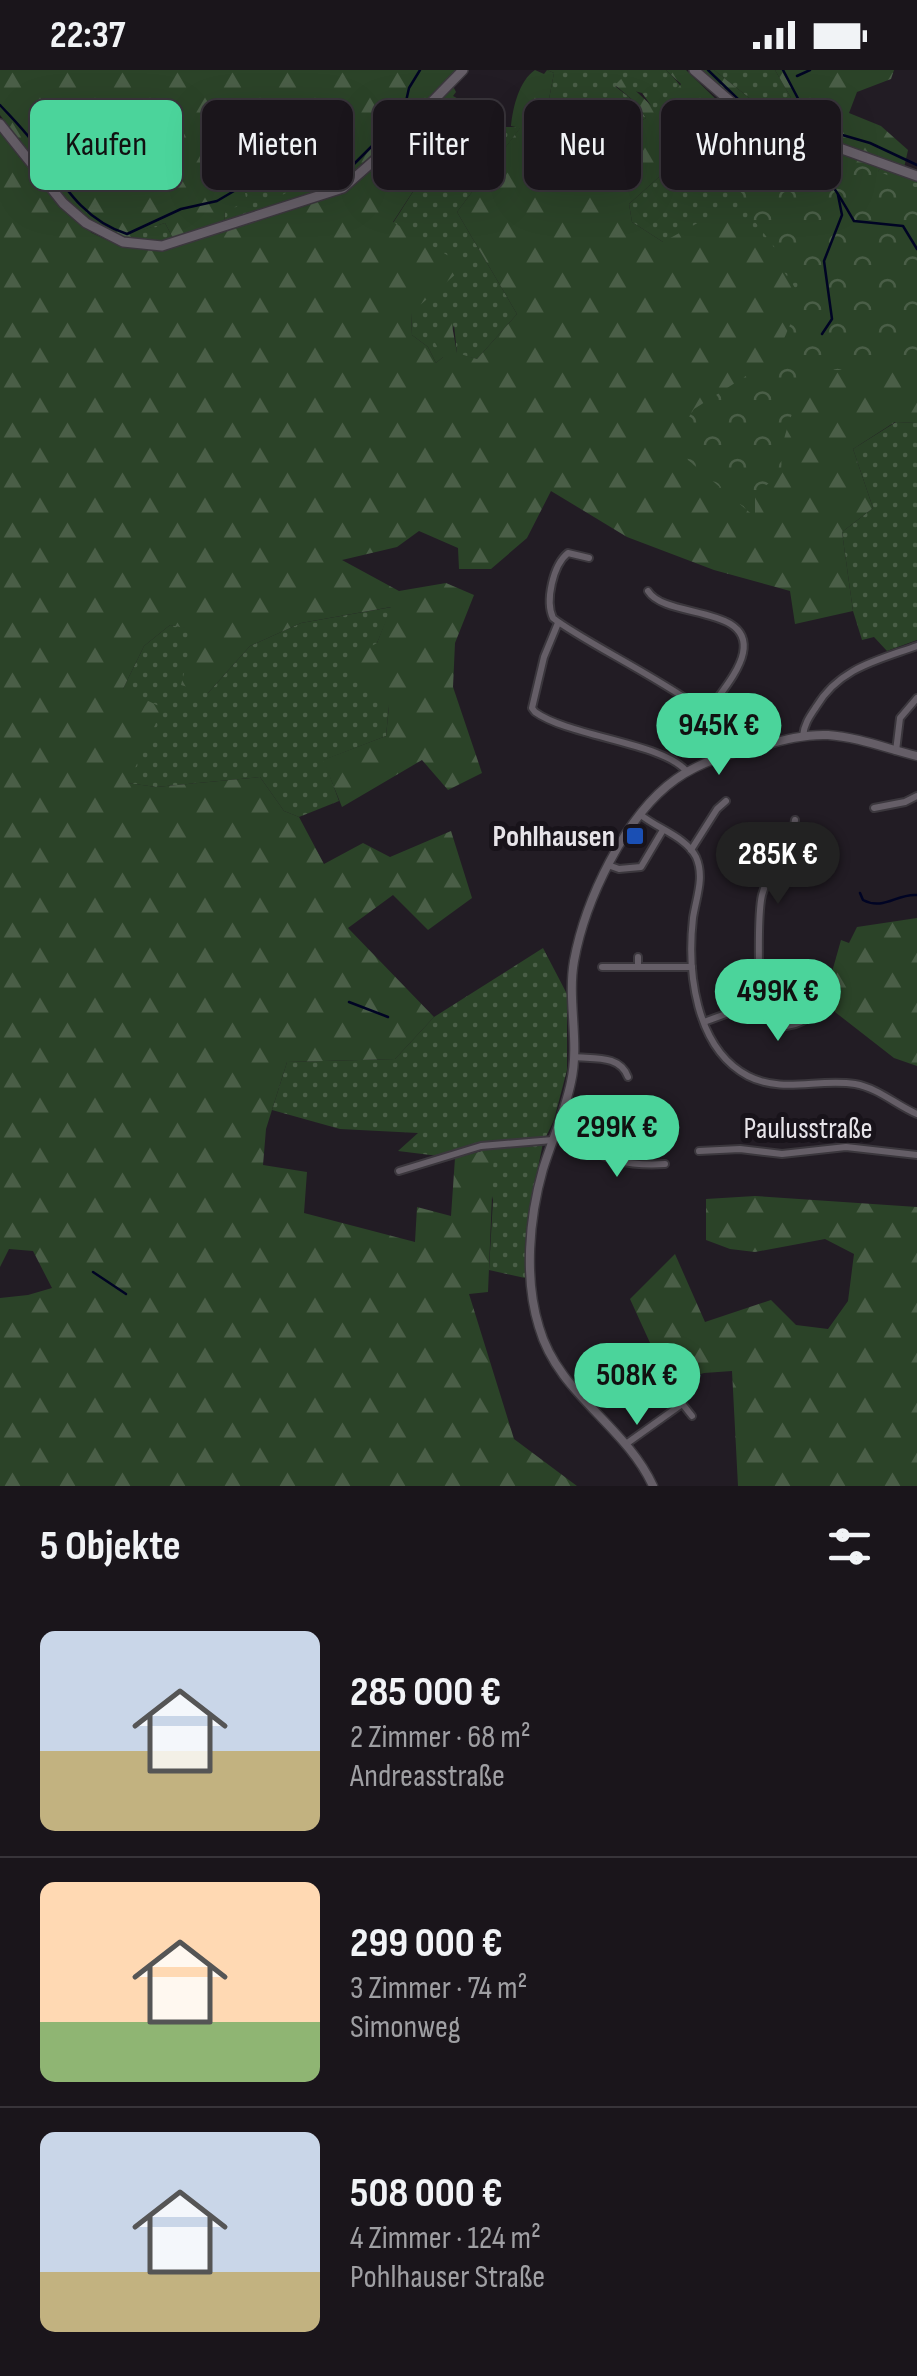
<!DOCTYPE html>
<html lang="de">
<meta charset="utf-8">
<style>
:root{--surface:#1a151b;--page:#272228;--text:#f1f3f6;--muted:#9f9fa3;--line:#38343a;--accent:#4bd49b}
body{margin:0;font-family:"Sofia Sans Condensed",sans-serif;background:var(--page);color:var(--text);height:100vh;display:flex;flex-direction:column;font-size:38px;white-space:nowrap}
*{box-sizing:border-box;margin:0}
p{font-size:32px;color:var(--muted)}
.icon{flex:none;width:55px;height:55px;fill:none;stroke:currentColor;stroke-width:2;stroke-linecap:round;stroke-linejoin:round}
.map{position:relative;height:1416px;overflow:hidden}
.sheet{display:flex;flex-direction:column;background:var(--surface);flex:1}
.sheet>*{flex:none}
.banner{position:absolute;left:30px;top:30px;width:858px;height:90px;display:flex;gap:20px}
.price{position:absolute;translate:-50% -85px;padding:0 22px;border-radius:35px;background:var(--accent);color:#111;font-size:32px;line-height:65px;filter:drop-shadow(0 2px 5px #0008)}
.price::after{content:'';position:absolute;left:50%;top:60px;width:30px;height:22px;margin-left:-15px;background:inherit;clip-path:polygon(0 0,100% 0,50% 100%)}
.price.current{background:#222;color:#fff}
ul{padding:0;list-style:none}
li{display:flex;align-items:center;gap:30px;height:250px;padding:0 40px}
li+li{border-top:2px solid var(--line)}
li span{display:grid;place-items:center;flex:none;width:280px;height:200px;border-radius:15px;color:#555}
li>.icon{margin-inline-start:auto}
span .icon{width:120px;height:120px;fill:#fffc;stroke-width:1}
li b{font-size:42px}
h2{display:flex;justify-content:space-between;align-items:center;height:120px;padding:0 40px;font-size:42px}
.pill{padding:0 35px;border-radius:15px;background:var(--surface);box-shadow:0 10px 40px #0002,0 0 0 2px var(--line);font-size:35px;line-height:90px}
.pill.current{background:var(--accent);color:#111}
.status{display:flex;justify-content:space-between;align-items:center;height:70px;padding:0 50px;background:var(--surface);direction:ltr}
.status svg{height:28px;fill:currentColor}
.map>svg:first-child{display:block}
</style>
<div class="status"><b>22:37</b><svg viewBox="0 0 49 12"><path d="M0 12V9h3v3zM5 12V6h3v6zM10 12V3h3v9zM15 12V0h3v12zM26 1h20v11H26zM47 4h2v5h-2z"/></svg></div>
<div class="map">
<svg width="917" height="1416" viewBox="0 0 917 1416">
<defs>
<pattern id="grass-dots" width="8" height="8" patternUnits="userSpaceOnUse" patternTransform="scale(2.5)"><rect width="8" height="8" fill="#2b4328"/><path d="M2 2h.1M6 6h.1" fill="none" stroke="#4a5e47" stroke-width="1.8" stroke-linecap="round"/></pattern>
<pattern id="forest-firs" width="22" height="20" patternUnits="userSpaceOnUse" patternTransform="scale(2.5)"><rect width="22" height="20" fill="#2b4328"/><path d="M5 1l3.5 6h-7zM16 11l3.5 6h-7z" fill="#4a5e47"/></pattern>
<pattern id="park-crowns" width="20" height="18" patternUnits="userSpaceOnUse" patternTransform="scale(2.5)"><rect width="20" height="18" fill="#2b4328"/><path d="M2 6a3 3 0 1 1 6 0M12 15a3 3 0 1 1 6 0" fill="none" stroke="#4a5e47"/></pattern>
</defs>
<rect width="100%" height="100%" fill="#221c24"/>
<g fill="url(#grass-dots)">
<path d="M547,0h119c20,18 27,36 33,61l-12,9 -32,-29 -13,-18 -27,-7 21,17 10,15 -32,19 -56,10 -14,-22 10,-52z"/>
<path d="M714,0h61l19,33 11,10 -4,5 -44,-14z"/>
<path d="M736,55l141,51 3,-9 37,13v174l-254,-112 -31,-20 -3,-18 41,-37 57,-28v-12z"/>
<path d="M501,57h20l-64,85 60,102 -40,45 -20,-5 -3,-29 -11,32 -7,6 -8,-16 -16,-12 -1,-22 -18,-90 50,-78 11,3z"/>
<path d="M255,119l40,1 -24,19 -47,15 1,-13 19,-18z"/>
<path d="M165,153l9,17 -31,2 -1,-12z"/>
<path d="M896,352l21,1v217l-30,11 -13,-14 -12,3 -9,-29 -11,-79 31,-24 -20,-59z"/>
<path d="M392,537l-15,36 12,63 -3,30 -62,24 15,41 -40,16 -15,-6 -24,-34 -104,10 -29,-4 -4,-94 21,-43 26,-21 26,4 12,64 42,-47 51,-23z"/>
<path d="M543,878l24,46v76l-13,50 -11,23 -15,74 -3,61 -36,-8 4,-70 -13,-51 -25,9 -57,-7 20,-18 -78,-4 -68,-19 15,-48 108,-3 39,-42z"/>
</g>
<g fill="url(#forest-firs)">
<path d="M0,0h458l-116,114 -71,25 -3,-7 24,-12 -37,-1 -10,4 2,9 -22,9 -1,13 -50,16 -9,-17 -22,7v12l-13,-2 -30,-12 -34,-28 -66,-85z"/>
<path d="M535,0l9,4 3,-4 7,3 -10,52 11,5 4,17 55,-10 32,-19 -10,-15 -21,-18 7,-7 65,61 12,-8 -5,-23 -17,-6 -2,-10 6,-8 -15,-14h20l39,38 3,30 -58,29 -41,37 3,18 31,20 62,-34c35,28 66,70 87,108l105,38v69l-22,-1 -42,27 20,59 -31,24 11,79 -58,13 -5,-33 -76,-21 -87,-33 -76,-46 -24,47 -36,31h-32l-1,-21 -39,-17 -22,16 -55,13 57,31 47,-8 28,12 -19,48 -2,44 29,86 -34,17 -26,-30 -80,47 -19,-47 63,-24 3,-30 -48,-43 36,-20 14,-36 -90,16 -51,23 -42,47 -27,-8 14,-55 -25,-5 -26,21 -21,43 40,19 -35,75 28,4 104,-10 24,34 15,6 25,47 39,-21 27,14 61,-26 21,67 -44,32 -35,-35 -45,33 86,89 -39,42 -108,3 -21,67 -3,36 44,7 -3,41 111,29 2,-35 34,9 4,-58 39,-10 -6,144 -19,2 45,145 63,47h-577v-188l28,-3 24,-7 -19,-37 -24,-2 -9,18v-1136l61,77 31,25 30,14 41,3 145,-45 45,-19 100,-100 3,6 -3,4 22,12 -24,25 -58,89 72,44 -54,47 1,22 16,12 8,16 7,-6 -9,-16 6,-13 11,-8 6,33 20,6 40,-45 -60,-102 63,-84 -9,-2c2,-19 8,-45 24,-56z"/>
<path d="M699,0h15l43,34 44,14 3,-6 -10,-9 -19,-33h119l-3,9 -34,13 -8,21 32,13 27,24 -4,18 -155,-56z"/>
<path d="M738,44l142,53 -3,9 -141,-51z"/>
<path d="M917,848v148l-23,-8 -59,-46 -5,-33 11,-39 8,3 8,-16z"/>
<path d="M755,1126l162,11v279h-179l-6,-115 -28,2 -26,8 -27,-36 -21,-46 45,-45 30,68 66,-22 25,25 32,4 20,-28 6,-47 -29,-15 -70,13 -25,-3 -24,-9v-41z"/>
</g>
<path fill="url(#park-crowns)" d="M734,51l137,47 46,20v176l-46,6h-55l-19,18c-3,35 -19,47 -15,85l-27,21v23l-67,-57 -7,-17 2,-17 11,-17 82,-52 17,-39 7,-38 -55,-71 -8,-30z"/>
<g fill="none" stroke-linecap="round" stroke-linejoin="round">
<g stroke="#000424" stroke-width="2.5">
<path d="M708,0l33,32 11,6v4"/>
<path d="M783,0l20,38 36,26 31,9 47,22"/>
<path d="M797,6l13,-6"/>
<path d="M0,35c11,12 22,23 32,36 28,37 47,78 95,93l54,-25 36,-8 34,-20 38,1 21,8 19,-6 14,-9 60,-60 6,-27 11,-18"/>
<path d="M751,51l-1,8 11,6 3,14c12,7 26,8 39,12 25,9 38,39 51,60l49,5 14,23"/>
<path d="M822,264l10,-15 -8,-58 18,-46 -4,-20"/>
<path d="M860,823l3,7c21,11 34,-7 54,-5"/>
<path d="M349,932l39,15"/>
<path d="M93,1202l33,22"/>
</g>
<defs>
<g id="minor">
<path d="M589,488l-21,-5c-15,12 -23,48 -15,65 39,31 176,91 186,133"/>
<path d="M648,521c17,28 105,14 95,62 -4,20 -25,43 -36,60"/>
<path d="M558,553l-14,34 -12,51 3,4c35,25 130,31 152,60"/>
<path d="M803,666c1,-12 7,-20 13,-29 23,-39 62,-47 101,-61"/>
<path d="M896,681l4,-33 17,-20"/>
<path d="M874,738l31,-6 12,-6"/>
<path d="M641,745c17,14 45,22 55,42 9,20 0,41 -3,61 -6,53 2,130 55,158 35,18 70,2 107,8 23,4 41,21 62,30"/>
<path d="M795,750c-2,9 0,23 -4,31 -7,15 -23,20 -29,44 -4,17 -5,101 2,116 10,24 36,15 51,1"/>
<path d="M691,780l26,-41 9,-8"/>
<path d="M608,795l11,4 22,-2 22,-37"/>
<path d="M638,887v10"/>
<path d="M602,897h90"/>
<path d="M704,952l57,-21"/>
<path d="M574,987c21,2 46,-2 54,20"/>
<path d="M555,1065c45,19 59,32 110,29"/>
<path d="M579,1075l11,-8 16,-24 15,-1 6,8"/>
<path d="M699,1081l41,-2 42,5 64,-7 71,8"/>
<path d="M399,1101l82,-25 72,-6"/>
<path d="M669,1317l23,29"/>
<path d="M626,1374l56,-40"/>
</g>
<path id="tertiary" d="M653,1416c-28,-61 -95,-92 -114,-159 -15,-48 -10,-109 4,-158 9,-29 22,-57 28,-87 9,-40 -4,-81 3,-121 11,-60 51,-146 102,-182 25,-18 56,-26 85,-33 22,-6 44,-12 67,-11 30,2 60,14 89,21"/>
<g id="secondary">
<path d="M694,0l51,44 172,62"/>
<path d="M0,54l63,79 23,20 37,19 39,4 181,-58 34,-30 86,-88"/>
</g>
</defs>
<use href="#minor" stroke="#3b373d" stroke-width="10"/>
<use href="#tertiary" stroke="#3b373d" stroke-width="11"/>
<use href="#secondary" stroke="#3b373d" stroke-width="12"/>
<use href="#minor" stroke="#655e67" stroke-width="6"/>
<use href="#tertiary" stroke="#655e67" stroke-width="8"/>
<use href="#secondary" stroke="#655e67" stroke-width="9"/>
</g>
<rect fill="#1a4fb4" stroke="#18131a" stroke-width="4" x="625" y="756" width="20" height="20" rx="5"/>
<g text-anchor="middle" stroke-width="10" stroke-linejoin="round" paint-order="stroke">
<g font-size="30" font-weight="bold" fill="#e6e3e8" stroke="#18131a" text-anchor="end">
<text x="615" y="776">Pohlhausen</text>
</g>
<g font-size="30" fill="#e6e3e8" stroke="#18131a">
<text x="808" y="1068">Paulusstraße</text>
</g>
</g>
</svg>
<b class="price" style="left:719px;top:708px">945K €</b>
<b class="price current" style="left:778px;top:837px">285K €</b>
<b class="price" style="left:778px;top:974px">499K €</b>
<b class="price" style="left:617px;top:1110px">299K €</b>
<b class="price" style="left:637px;top:1358px">508K €</b>
<div class="banner">
<a class="pill current">Kaufen</a>
<a class="pill">Mieten</a>
<a class="pill">Filter</a>
<a class="pill">Neu</a>
<a class="pill">Wohnung</a>
</div>
</div>
<section class="sheet">
<h2>5 Objekte<svg class="icon" aria-label="filters" viewBox="0 0 24 24"><path d="M4 7h16M4 17h16"/><circle cx="9" cy="7" r="2"/><circle cx="15" cy="17" r="2"/></svg></h2>
<ul>
<li><span style="background:linear-gradient(#c9d6e8 60%,#c2b280 0)"><svg class="icon" aria-label="home" viewBox="0 0 24 24"><path d="M3 11l9-7 9 7M6 9v11h12V9"/></svg></span><div><b>285 000 €</b><p>2 Zimmer · 68 m²</p><p>Andreasstraße</p></div></li>
<li><span style="background:linear-gradient(#ffd9b3 70%,#8fb573 0)"><svg class="icon" aria-label="home" viewBox="0 0 24 24"><path d="M3 11l9-7 9 7M6 9v11h12V9"/></svg></span><div><b>299 000 €</b><p>3 Zimmer · 74 m²</p><p>Simonweg</p></div></li>
<li><span style="background:linear-gradient(#c9d6e8 70%,#c2b280 0)"><svg class="icon" aria-label="home" viewBox="0 0 24 24"><path d="M3 11l9-7 9 7M6 9v11h12V9"/></svg></span><div><b>508 000 €</b><p>4 Zimmer · 124 m²</p><p>Pohlhauser Straße</p></div></li>
</ul>
</section>
